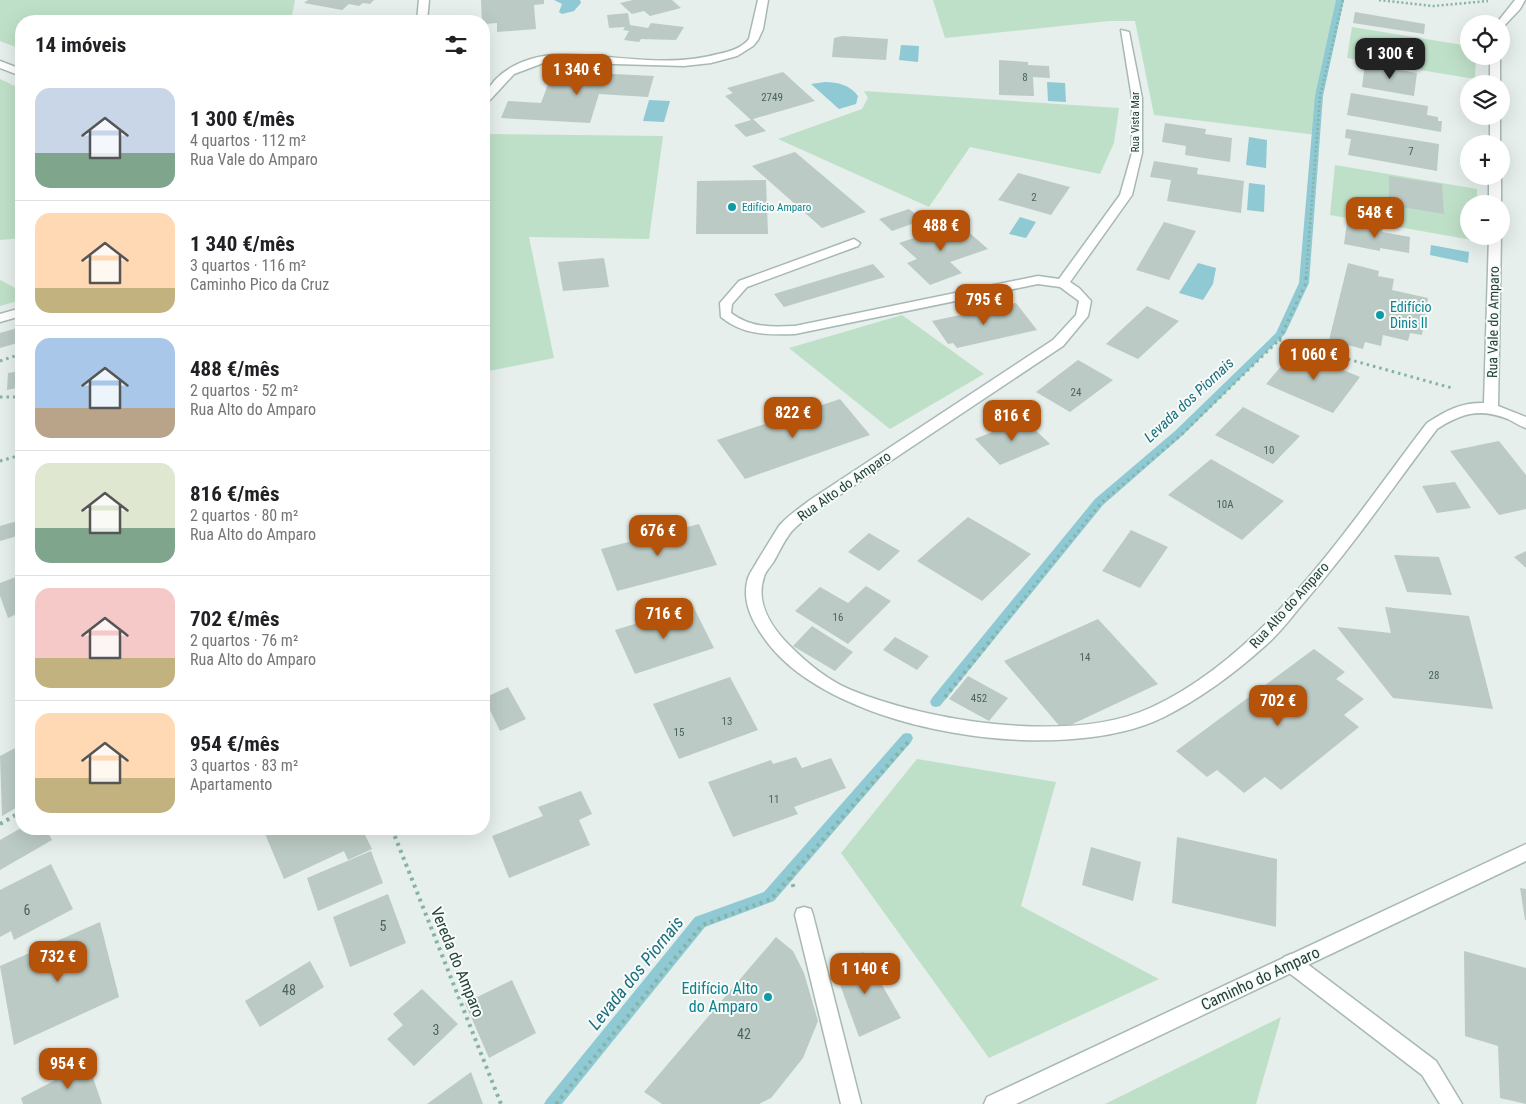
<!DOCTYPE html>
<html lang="pt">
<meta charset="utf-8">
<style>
:root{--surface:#fff;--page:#f6f6f6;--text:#202124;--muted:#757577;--line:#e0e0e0;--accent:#b45309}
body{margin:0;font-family:"Roboto Condensed",sans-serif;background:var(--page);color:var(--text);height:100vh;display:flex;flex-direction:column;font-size:19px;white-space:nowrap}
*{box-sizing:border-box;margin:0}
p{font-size:16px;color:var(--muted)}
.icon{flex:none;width:28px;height:28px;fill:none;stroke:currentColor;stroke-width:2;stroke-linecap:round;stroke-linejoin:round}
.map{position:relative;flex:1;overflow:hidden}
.drawer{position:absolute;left:15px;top:15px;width:475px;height:820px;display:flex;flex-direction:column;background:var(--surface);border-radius:20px;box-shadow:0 5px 20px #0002}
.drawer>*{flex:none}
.fabs{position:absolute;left:1460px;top:15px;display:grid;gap:10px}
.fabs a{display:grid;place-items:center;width:50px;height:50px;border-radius:50%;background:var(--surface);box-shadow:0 5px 20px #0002;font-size:25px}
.price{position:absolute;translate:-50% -42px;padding:0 11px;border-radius:10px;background:var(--accent);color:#fff;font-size:16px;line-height:32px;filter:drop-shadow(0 1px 2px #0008)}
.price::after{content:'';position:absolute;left:50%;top:30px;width:15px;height:11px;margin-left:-8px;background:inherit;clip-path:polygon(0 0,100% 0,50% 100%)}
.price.active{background:#222;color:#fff}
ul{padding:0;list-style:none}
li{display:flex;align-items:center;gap:15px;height:125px;padding:0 20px}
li+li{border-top:1px solid var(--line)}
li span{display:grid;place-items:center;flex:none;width:140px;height:100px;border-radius:15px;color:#555}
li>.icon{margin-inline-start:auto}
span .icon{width:60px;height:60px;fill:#fffc;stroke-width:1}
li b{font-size:21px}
h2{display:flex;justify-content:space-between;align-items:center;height:60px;padding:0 20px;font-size:21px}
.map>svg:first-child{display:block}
</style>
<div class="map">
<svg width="1526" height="1104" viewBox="0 0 1526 1104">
<rect width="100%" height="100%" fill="#e6efeb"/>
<g fill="#bfe0c8">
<path d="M0,0h295l-4,21h-270v28l-21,-8z"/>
<path d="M933,0h410l-23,96 -3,39 -163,-20 -19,-94h-26l-164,17z"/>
<path d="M1352,27l117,19v10h7l-1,23 -128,-21z"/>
<path d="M0,79l21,10v149l-21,2z"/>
<path d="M864,91l255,17 -5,35 -14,31 -130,-27 -41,60 -151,-68 84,-30 6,-11z"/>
<path d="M484,134l179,2 -14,103 -120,-2 25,121 -70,14z"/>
<path d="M1335,165l142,24v15h-8v32h9v5l-148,-26z"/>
<path d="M0,280l21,11v9l-21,6z"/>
<path d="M902,315l82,59 -94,55 -101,-81z"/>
<path d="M917,759l139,23 -35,124 138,73 -170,79 -148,-205z"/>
<path d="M1281,1017l-25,87h-151z"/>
</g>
<g fill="#8ec9d4">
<path d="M554,0h26l1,3 -7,8 -12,3 -3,-2 3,-8z"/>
<path d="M901,45l18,1 -1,16 -19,-2z"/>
<path d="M825,82c13,0 25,3 33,14l-2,8 -17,5 -28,-25z"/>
<path d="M1047,82l18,1 1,19 -18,-1z"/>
<path d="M649,100l21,1 -6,21 -21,-1z"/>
<path d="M1249,137l18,3 -1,28 -20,-3z"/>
<path d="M1249,183l16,2 -1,27 -17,-2z"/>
<path d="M1020,217l16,5 -10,16 -17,-4z"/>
<path d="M1431,245l38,7 -1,11 -38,-8z"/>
<path d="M1198,263l18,5 -3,16 -10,16 -24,-7z"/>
</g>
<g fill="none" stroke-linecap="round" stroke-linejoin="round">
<g fill="#8ec9d4" fill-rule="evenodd">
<path d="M1336,0h8l-21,96 -14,187 -24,51 -102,101 -80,70 -163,201 -4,1 -4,-1 -2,-4 2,-4 163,-199 80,-68 101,-98 23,-50 16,-187z"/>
<path d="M907,733l4,1 2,4 -2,4 -137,159 -69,26 -143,177h-18l3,-5 148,-182 69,-25 139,-158z"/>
</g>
</g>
<g fill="#bbcac4">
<path d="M308,0h66l-4,4 -7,-1 -4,3 -10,-2 -7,6 -38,-7z"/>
<path d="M481,0h63v4l-10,1 2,24 -39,3v-9l-13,1v-3h-2z"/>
<path d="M633,0h39l9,8 -31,8 -6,-5 -12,3 -12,-11z"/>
<path d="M1355,12l70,12 -1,10 -71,-11z"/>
<path d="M628,13l2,12 18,3 3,-5 33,4 -8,13 -35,-1 -2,3 -15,-2 5,-9 -6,-1 2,-3 -16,1 -2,-13z"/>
<path d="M842,36l46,3 -2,21 -54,-3 2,-19z"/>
<path d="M999,60l29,2v3l21,1 1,12 -17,-1 1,19 -35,-1z"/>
<path d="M1365,64l52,9 -3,23 -52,-9z"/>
<path d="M553,71l101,5 -6,21 -49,-3 -9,29 -89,-5 7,-17 33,2z"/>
<path d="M783,72l32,29 -62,18 13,12 -20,6 -12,-12 17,-5 -26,-24 8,-3 -6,-5z"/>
<path d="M1351,93l77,13 -1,9 11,2v4h4l-1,11 -94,-17z"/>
<path d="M1165,123l41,6 -1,5 27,4 -2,24 -45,-7 1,-9 -24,-4z"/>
<path d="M1346,129l93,15 -2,27 -89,-16 3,-16 -6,-1z"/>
<path d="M795,152l71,60 -44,16 -70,-62z"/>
<path d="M1154,161l44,7 -1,6 47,7 -3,32 -74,-12 4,-21 -21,-3z"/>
<path d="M1018,173l52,14 -19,28 -53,-15z"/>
<path d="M1389,176l53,8 2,30 -55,-9z"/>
<path d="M766,180l2,54h-72l1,-53z"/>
<path d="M909,209l14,11 -31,11 -13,-12z"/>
<path d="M1164,222l32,9 -27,49 -33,-10z"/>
<path d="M1347,222l36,7 -1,3 28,5 -1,16 -29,-5v3l-36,-7z"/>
<path d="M958,223l30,26 -38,13 12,11 -32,12 -23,-22 10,-4 -18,-16z"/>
<path d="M604,258l5,29 -46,4 -5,-29z"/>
<path d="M1348,263l31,8 -1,5 16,3 -2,11 36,8 -6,37 -12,-2 -2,8 -25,-6 -2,11 -16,-4 -2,7 -34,-9z"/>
<path d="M873,264l12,13 -101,30 -10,-13z"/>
<path d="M1016,303l21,27 -80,18 -4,-5 -5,1 -16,-23z"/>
<path d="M1147,306l32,15 -41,38 -32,-15z"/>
<path d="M21,327v15l-21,6v-15z"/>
<path d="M1295,350l65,27 -27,36 -67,-29z"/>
<path d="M1078,360l35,20 -43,32 -34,-20z"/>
<path d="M21,371v16l-14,3 1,-17z"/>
<path d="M840,399l30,36 -125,44 -28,-39z"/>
<path d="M21,401v15h-5l1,-14z"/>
<path d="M1243,407l57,29 -27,28 -58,-29z"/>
<path d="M1024,419l26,25 -50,21 -25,-26z"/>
<path d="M1499,441l27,34v34l-27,6 -49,-64z"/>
<path d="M1211,459l73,42 -42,39 -74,-45z"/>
<path d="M1455,482l16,26 -34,5 -15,-27z"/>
<path d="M968,517l63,37 -49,47 -65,-40z"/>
<path d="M21,520v15l-21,6v-15z"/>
<path d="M699,524l18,41 -100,26 -16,-42z"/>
<path d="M1131,530l37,17 -28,41 -38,-17z"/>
<path d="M869,533l31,18 -21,20 -31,-19z"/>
<path d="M1526,551v17l-12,-11z"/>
<path d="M1394,555l45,2 13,38 -45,-3z"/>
<path d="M21,575v37l-13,6 -8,-22v-13z"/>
<path d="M866,586l25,15 -43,43 -53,-33 25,-24 28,16z"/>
<path d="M693,606l21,42 -79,26 -20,-44z"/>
<path d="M1385,607l84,9 24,93 -100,-11 -56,-71 54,6z"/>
<path d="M1098,619l60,65 -96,45 -58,-68z"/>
<path d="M812,626l41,26 -18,19 -42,-25z"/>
<path d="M895,637l34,19 -12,14 -34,-20z"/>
<path d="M1314,649l31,23 -9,7 28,20 -20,16 15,12 -78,63 -16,-13 -21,16 -27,-23 -10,7 -31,-26z"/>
<path d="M968,676l40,22 -19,23 -40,-22z"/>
<path d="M730,677l28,53 -79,29 -26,-55z"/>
<path d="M508,687l18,32 -26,12 -16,-33z"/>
<path d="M19,746l2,4v55l-19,11 -2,-60z"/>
<path d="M796,757l6,11 29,-10 15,30 -52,19 4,7 -65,23 -25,-55 63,-22 2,4z"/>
<path d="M581,791l11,23 -13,6 11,25 -81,33 -17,-42 51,-20 -5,-9z"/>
<path d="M21,828l25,1 6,11 -52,30v-30z"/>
<path d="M263,829h99l10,20 -24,11 -4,-9 -60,28z"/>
<path d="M1177,837l100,22 -1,68 -104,-24z"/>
<path d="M1091,847l50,15 -8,39 -51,-16z"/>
<path d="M371,851l12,32 -65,28 -11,-33z"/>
<path d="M51,864l22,45 -59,31 -3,-9 -11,6v-47z"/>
<path d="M1520,888l6,1v31h-1z"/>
<path d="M388,894l18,49 -56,24 -17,-50z"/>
<path d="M100,922l19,75 -105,48 -14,-79z"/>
<path d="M776,937l17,14 11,22 14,48 -15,37 -32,40 -12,6h-97l-18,-12z"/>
<path d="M1464,951l62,17v136l-26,-6 -2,-52 -33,-10z"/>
<path d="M863,952l38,66 -42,19 -26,-72z"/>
<path d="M310,961l14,26 -64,40 -15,-26z"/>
<path d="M512,980l24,53 -47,25 -24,-55z"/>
<path d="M422,989l36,35 -44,42 -27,-27 16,-14 -10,-11z"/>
<path d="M88,1063l14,41h-79l-2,-6z"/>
<path d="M471,1072l12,32h-56z"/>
</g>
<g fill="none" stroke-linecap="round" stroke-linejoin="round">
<defs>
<g id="service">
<path d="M804,907l7,2 2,6 48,189h-20l-46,-189 2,-6z"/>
<path d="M1291,954l7,3 138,104 26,43h-22l-18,-29 -138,-106 -3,-6 3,-6z"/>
</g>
<g id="minor">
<path d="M419,0h10l-2,21h-10z"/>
<path d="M758,0h10l-5,29 -5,11 -5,6 -16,10 -26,7 -27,3 -138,-4 -32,12 -24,26 -6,3c0,-10 5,-15 11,-23 14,-15 38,-24 59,-25 54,-2 110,14 164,-1 11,-2 24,-6 31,-15z"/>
<path d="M1515,0h10l-5,9 -16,17 -8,-2z"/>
<path d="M1121,30l8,2 13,66v55l-10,42 -62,87 9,6 12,13 -3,15 -25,30 -243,162c-9,7 -21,15 -29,24 -7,9 -12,20 -17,29 -3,5 -9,11 -10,16 -9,26 8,51 25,68 18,18 38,35 62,45 78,32 220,54 299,18 117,-53 201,-186 277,-285 18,-12 35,-21 57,-20l5,-167h12l-3,170 28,11v11c-6,-2 -12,-6 -18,-9 -28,-11 -46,-6 -71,10 -43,57 -84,117 -131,171 -13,15 -25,32 -40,45 -31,28 -65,53 -102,72 -100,50 -328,17 -397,-75 -14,-19 -26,-40 -19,-64 2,-6 7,-12 10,-18 7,-11 14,-23 21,-34 8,-10 21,-18 31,-26l243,-160 23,-25 3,-14 -19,-14 -22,-3 -243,50c-28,1 -52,1 -74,-17l-1,-14 19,-22 115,-42 6,4 -2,3 -111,41 -15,17 -1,9c20,15 40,14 64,13l243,-50 21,3 61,-84 12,-42v-55z"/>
<rect x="1490" y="56" width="10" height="28"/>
<path d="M0,61l21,8v7l-21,-8z"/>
<rect x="1490" y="116" width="10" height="28"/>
<rect x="1489" y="176" width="12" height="28"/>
<path d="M21,308v8l-21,6v-8z"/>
</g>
<path id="tertiary" d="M1526,844v17l-510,243h-32l3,-7z"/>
</defs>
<use href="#service" stroke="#a8b8b2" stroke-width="3"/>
<use href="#minor" stroke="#a8b8b2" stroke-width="3"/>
<use href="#tertiary" stroke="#a8b8b2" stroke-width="3"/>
<g stroke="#86b3a5" stroke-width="2.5" stroke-dasharray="2 2.5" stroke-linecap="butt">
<path d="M1379,0l54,6 55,-5"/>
<path d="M1306,278l14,-182 23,-96"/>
</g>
<g stroke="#86b3a5" stroke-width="3" stroke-dasharray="2.5 4" stroke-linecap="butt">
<path d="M1279,340l173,48"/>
<path d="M0,361l21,-7"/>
<path d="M0,397h21"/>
<path d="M0,461l21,-6"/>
<path d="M992,638l109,-135 81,-69 97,-94 27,-57v-6"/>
</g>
<g stroke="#86b3a5" stroke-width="4" stroke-dasharray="3 4.5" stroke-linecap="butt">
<path d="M945,697l48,-60"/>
<path d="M0,824l21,-12"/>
<path d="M392,829l109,275"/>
<path d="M790,877l5,14"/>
<path d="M556,1104l146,-179 69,-26 137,-157"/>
</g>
<use href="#service" fill="#fff" fill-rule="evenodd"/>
<use href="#minor" fill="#fff" fill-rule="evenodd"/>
<use href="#tertiary" fill="#fff" fill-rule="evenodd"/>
</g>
<g fill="#0f9aa8" stroke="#f7fbf9" stroke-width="2">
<circle cx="732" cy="207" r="5"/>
<circle cx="1380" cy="315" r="5"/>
<circle cx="768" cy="997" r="5"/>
</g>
<g text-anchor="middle" stroke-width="4" stroke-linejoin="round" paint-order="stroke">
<g font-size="11" fill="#4a645c">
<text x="1025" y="81">8</text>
<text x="772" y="101">2749</text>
<text x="1411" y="155">7</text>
<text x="1034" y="201">2</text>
<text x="1076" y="396">24</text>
<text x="1269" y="454">10</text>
<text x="1225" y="508">10A</text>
<text x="838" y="621">16</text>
<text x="1085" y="661">14</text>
<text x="1434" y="679">28</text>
<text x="979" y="702">452</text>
<text x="727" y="725">13</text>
<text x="679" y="736">15</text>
<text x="774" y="803">11</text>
</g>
<g font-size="11" fill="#24423a" stroke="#f7fbf9">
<text transform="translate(1135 122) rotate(-90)" y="4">Rua Vista Mar</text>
</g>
<g font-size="11" fill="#0d838f" stroke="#f7fbf9" text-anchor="start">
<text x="742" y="211">Edifício Amparo</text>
</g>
<g font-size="14" fill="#0d838f" stroke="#f7fbf9" text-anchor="start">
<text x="1390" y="312">Edifício<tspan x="1390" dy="16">Dinis II</tspan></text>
</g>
<g font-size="14" fill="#24423a" stroke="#f7fbf9">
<text transform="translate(1493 322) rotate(-89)" y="5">Rua Vale do Amparo</text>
<text transform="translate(844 486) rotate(-35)" y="5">Rua Alto do Amparo</text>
<text transform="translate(1289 605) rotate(-48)" y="5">Rua Alto do Amparo</text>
</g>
<g font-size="14" fill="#4a645c">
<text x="27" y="915">6</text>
<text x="383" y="931">5</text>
<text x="289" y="995">48</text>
<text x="436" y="1035">3</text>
<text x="744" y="1039">42</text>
</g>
<g font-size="15" font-style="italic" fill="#1c6f80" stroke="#f7fbf9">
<text transform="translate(1189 400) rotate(-43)" y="5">Levada dos Piornais</text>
</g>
<g font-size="16" fill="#24423a" stroke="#f7fbf9">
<text transform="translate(458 962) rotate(68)" y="6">Vereda do Amparo</text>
<text transform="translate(1260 978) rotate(-25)" y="6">Caminho do Amparo</text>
</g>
<g font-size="16" fill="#0d838f" stroke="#f7fbf9" text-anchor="end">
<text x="758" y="994">Edifício Alto<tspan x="758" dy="18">do Amparo</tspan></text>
</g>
<g font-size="18" font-style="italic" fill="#1c6f80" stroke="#f7fbf9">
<text transform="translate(636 973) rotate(-51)" y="6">Levada dos Piornais</text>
</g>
</g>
</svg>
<div class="fabs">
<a><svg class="icon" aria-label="locate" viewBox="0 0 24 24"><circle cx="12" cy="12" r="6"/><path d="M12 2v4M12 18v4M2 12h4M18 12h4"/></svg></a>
<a><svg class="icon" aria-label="layers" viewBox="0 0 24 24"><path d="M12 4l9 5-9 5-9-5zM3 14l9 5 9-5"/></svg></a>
<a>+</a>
<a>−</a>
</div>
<b class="price active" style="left:1390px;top:80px">1 300 €</b>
<b class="price" style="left:577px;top:96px">1 340 €</b>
<b class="price" style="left:1375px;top:239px">548 €</b>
<b class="price" style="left:941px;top:252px">488 €</b>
<b class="price" style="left:984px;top:326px">795 €</b>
<b class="price" style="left:1314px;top:381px">1 060 €</b>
<b class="price" style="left:793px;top:439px">822 €</b>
<b class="price" style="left:1012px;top:442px">816 €</b>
<b class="price" style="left:658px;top:557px">676 €</b>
<b class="price" style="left:664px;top:640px">716 €</b>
<b class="price" style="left:1278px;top:727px">702 €</b>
<b class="price" style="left:58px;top:983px">732 €</b>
<b class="price" style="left:865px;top:995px">1 140 €</b>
<b class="price" style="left:68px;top:1090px">954 €</b>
<section class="drawer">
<h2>14 imóveis<svg class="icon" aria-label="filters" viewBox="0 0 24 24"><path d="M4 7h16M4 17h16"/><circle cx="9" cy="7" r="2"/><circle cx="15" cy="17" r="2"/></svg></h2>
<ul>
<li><span style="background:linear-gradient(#c9d6e8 65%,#7fa58c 0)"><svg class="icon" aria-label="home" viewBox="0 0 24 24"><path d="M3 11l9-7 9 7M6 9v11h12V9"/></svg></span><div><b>1 300 €/mês</b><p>4 quartos · 112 m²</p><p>Rua Vale do Amparo</p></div></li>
<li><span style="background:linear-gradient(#ffd9b3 75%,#c2b280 0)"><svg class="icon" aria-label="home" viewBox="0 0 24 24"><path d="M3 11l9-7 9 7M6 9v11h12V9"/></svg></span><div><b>1 340 €/mês</b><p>3 quartos · 116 m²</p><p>Caminho Pico da Cruz</p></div></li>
<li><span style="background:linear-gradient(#a9c7e8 70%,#b9a48a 0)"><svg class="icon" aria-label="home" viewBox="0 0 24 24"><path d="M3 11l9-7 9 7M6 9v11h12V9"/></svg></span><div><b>488 €/mês</b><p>2 quartos · 52 m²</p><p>Rua Alto do Amparo</p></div></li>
<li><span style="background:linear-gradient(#dfe7d0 65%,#7fa58c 0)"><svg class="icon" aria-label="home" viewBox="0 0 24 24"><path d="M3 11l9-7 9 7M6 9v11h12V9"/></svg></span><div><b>816 €/mês</b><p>2 quartos · 80 m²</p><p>Rua Alto do Amparo</p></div></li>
<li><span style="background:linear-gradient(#f6c9c9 70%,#c2b280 0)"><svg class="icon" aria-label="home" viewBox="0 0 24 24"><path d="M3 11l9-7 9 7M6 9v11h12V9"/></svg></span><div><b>702 €/mês</b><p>2 quartos · 76 m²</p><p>Rua Alto do Amparo</p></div></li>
<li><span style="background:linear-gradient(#ffd9b3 65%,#c2b280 0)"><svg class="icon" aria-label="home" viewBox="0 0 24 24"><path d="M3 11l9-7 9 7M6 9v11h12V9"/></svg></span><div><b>954 €/mês</b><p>3 quartos · 83 m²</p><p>Apartamento</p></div></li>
</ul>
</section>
</div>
